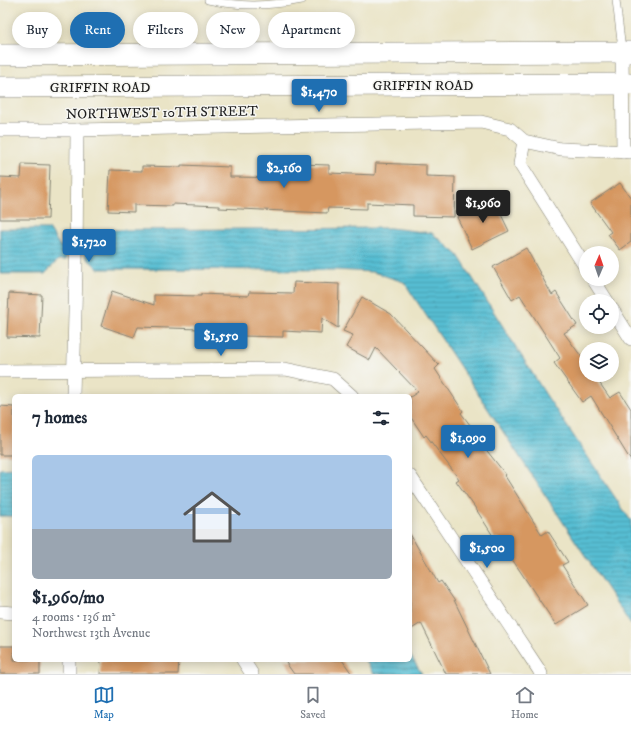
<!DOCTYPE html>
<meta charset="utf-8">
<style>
:root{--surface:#fff;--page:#f6f6f7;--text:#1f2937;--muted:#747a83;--line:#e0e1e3;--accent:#1f6fb2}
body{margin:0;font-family:"IM FELL DW Pica",serif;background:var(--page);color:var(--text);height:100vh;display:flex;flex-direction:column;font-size:15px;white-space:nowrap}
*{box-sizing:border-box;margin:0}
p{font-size:13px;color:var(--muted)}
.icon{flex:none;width:22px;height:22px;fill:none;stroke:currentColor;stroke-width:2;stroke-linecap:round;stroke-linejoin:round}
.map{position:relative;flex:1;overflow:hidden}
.panel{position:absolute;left:12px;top:394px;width:400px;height:268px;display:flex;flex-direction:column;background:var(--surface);border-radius:6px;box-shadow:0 2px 10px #0003}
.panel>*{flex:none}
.hud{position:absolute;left:12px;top:12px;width:400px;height:36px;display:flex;gap:8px}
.needle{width:26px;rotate:2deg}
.buttons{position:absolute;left:579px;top:246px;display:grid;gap:8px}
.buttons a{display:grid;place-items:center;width:40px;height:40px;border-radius:50%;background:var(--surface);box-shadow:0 2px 10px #0003;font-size:20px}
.price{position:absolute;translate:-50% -34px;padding:0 9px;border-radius:4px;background:var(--accent);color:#fff;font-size:13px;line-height:26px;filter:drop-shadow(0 1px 2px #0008)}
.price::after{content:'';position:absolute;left:50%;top:24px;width:12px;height:9px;margin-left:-6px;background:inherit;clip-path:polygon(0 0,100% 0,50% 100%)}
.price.current{background:#222;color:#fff}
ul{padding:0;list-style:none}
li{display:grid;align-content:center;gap:8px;height:212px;padding:0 20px}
li span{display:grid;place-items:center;height:124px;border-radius:6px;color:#555}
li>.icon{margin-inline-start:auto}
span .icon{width:72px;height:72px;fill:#fffc;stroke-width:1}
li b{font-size:17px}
h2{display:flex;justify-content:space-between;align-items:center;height:48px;padding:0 20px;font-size:17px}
.chip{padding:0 14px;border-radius:18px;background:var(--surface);box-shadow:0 2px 10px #0003;font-size:14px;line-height:36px}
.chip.current{background:var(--accent);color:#fff}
.menu{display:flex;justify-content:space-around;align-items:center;height:56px;border-top:1px solid var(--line);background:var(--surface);font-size:11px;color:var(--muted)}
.menu a{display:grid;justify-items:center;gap:2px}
.menu .current{color:var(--accent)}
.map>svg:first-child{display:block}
</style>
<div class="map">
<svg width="631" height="674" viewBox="0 0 631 674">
<defs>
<pattern id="water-rules" width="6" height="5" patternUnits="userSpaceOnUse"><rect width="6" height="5" fill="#56bed3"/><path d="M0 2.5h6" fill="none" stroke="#469aaa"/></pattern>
</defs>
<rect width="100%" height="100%" fill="#f6f6f2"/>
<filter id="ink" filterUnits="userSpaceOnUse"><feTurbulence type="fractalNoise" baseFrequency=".025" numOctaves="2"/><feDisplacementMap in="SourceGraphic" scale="8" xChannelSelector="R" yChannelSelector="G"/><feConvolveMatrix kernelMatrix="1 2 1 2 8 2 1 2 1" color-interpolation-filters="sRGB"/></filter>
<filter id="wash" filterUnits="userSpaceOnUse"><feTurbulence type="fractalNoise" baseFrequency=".012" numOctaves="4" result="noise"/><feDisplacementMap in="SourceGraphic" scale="16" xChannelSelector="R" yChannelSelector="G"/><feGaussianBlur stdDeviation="0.9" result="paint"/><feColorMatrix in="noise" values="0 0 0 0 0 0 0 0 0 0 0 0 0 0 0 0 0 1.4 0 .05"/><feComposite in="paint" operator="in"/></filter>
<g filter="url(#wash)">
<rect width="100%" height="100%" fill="#eae4c6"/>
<g fill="url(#water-rules)" stroke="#396d78">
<path d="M390,228l42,5 26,22 88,140 85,126v104l-227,-343 -31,-10 -37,-2 -238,-1 -12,-12v-11l17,-16z"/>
<path d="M0,229h49l11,17 7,1 -1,13h-8l-13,14h-45z"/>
<path d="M14,468v48h-14v-47z"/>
<path d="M410,655l12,19h-48l-9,-14h45z"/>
</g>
<g id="blocks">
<g fill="#d69761">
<path d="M376,163l50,2v11l29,1 -1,40 -41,-1v-11l-46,-2v6l-39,-1 -1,5 -108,-5v-2l-46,-2v2l-39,-1v7l-26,-1 2,-41 32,1v-5l39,1v-2l49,2v10l69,1v-14l30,1v8l46,2z"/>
<path d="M22,164l28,1 -2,54h-48v-42l21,1z"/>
<path d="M620,183l11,15v44l-11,8 -12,-16 3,-2 -21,-29z"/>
<path d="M494,200l15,31 -37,18 -15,-32z"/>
<path d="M526,248l26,47 4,-3 21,33 -13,8 22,30v12h8l16,23 10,-6 11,17v52l-40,-65 -9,6 -28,-39 6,-5 -40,-63 -8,5 -19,-33z"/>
<path d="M294,282l45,2 -1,44 -16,-10 -1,15 -38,-2v6l-83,-2v-6l-62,-2 -4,10 -33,-11 11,-35 42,14v-10l47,1v-2l47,2 1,-4 44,1z"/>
<path d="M9,293l33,2 -2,43 -33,-1z"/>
<path d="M362,297l29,17 48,51 -4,4 28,42 -2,2 25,33 -2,1 22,28 -1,1 37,59 6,-4 20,31 -6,3 26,40 -32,20 -58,-87 -3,1 -21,-33 -18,-25 3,-2 -33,-44 -2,2 -14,-21v-19l8,-5 -42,-44 -6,12 -24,-13 7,-12 -3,-1 -7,-3z"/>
<path d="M0,406l14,1v48h-14z"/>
<path d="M410,534l28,49 3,-2 13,19 36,74h-44l-25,-51 -11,7z"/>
<path d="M0,646h14v14h26v14h-40z"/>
<path d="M101,660h78l-1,14h-78z"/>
<path d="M284,660h58l10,14h-58z"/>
</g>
</g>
</g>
<g filter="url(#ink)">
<use href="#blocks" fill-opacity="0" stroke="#838071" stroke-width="1"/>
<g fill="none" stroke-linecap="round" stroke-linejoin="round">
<defs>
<g id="service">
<path d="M208,0c31,7 63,6 94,0"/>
<path d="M616,0l6,49"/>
</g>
<g id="minor">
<path d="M622,52l1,100"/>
<path d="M0,130h77l404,-8 29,7 14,12 37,8 70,3"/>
<path d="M524,141l-4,23 66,104"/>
<path d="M593,279l14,22"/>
<path d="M612,309l19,30"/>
<path d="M0,371l285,-2 48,10 19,17"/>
<path d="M73,396l3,-126 1,-140"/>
<path d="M410,476l129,194 2,4"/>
<path d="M0,612l14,1"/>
<path d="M243,660l9,14"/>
<path d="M69,674v-14"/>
</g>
<g id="primary">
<path d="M0,55l631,-3"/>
<path d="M0,87l631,-3"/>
</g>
</defs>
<use href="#service" stroke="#838071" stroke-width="8"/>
<use href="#minor" stroke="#838071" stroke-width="14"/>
<use href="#primary" stroke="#838071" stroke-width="22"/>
<use href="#service" stroke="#fff" stroke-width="7"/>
<use href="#minor" stroke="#fff" stroke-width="13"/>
<use href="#primary" stroke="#fff" stroke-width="21"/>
</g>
</g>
<g text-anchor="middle" stroke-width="3" stroke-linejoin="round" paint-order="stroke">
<g font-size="14" fill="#1c1c1c" stroke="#f6f6f2">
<text x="423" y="90">GRIFFIN ROAD</text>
<text x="100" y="92">GRIFFIN ROAD</text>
<text transform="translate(162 112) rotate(-1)" y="5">NORTHWEST 10TH STREET</text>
</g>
</g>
</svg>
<div class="buttons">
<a><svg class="needle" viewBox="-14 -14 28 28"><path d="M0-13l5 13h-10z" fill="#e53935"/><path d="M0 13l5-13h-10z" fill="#747a83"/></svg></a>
<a><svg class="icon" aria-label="locate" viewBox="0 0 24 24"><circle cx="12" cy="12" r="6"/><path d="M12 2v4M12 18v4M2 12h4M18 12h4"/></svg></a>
<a><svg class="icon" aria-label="layers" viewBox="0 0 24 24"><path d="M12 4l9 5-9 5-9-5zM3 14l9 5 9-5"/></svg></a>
</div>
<b class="price" style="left:319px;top:113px">$1,470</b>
<b class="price" style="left:284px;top:189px">$2,160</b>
<b class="price current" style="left:483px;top:224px">$1,960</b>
<b class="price" style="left:89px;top:263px">$1,720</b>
<b class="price" style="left:221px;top:357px">$1,550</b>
<b class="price" style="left:468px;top:459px">$1,090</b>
<b class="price" style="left:487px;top:569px">$1,500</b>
<div class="hud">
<a class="chip">Buy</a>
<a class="chip current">Rent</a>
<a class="chip">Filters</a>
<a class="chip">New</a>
<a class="chip">Apartment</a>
</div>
<section class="panel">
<h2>7 homes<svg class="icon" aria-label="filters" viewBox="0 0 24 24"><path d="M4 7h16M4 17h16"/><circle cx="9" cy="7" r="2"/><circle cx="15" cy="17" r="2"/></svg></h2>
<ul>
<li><span style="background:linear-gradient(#a9c7e8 60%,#9aa5b1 0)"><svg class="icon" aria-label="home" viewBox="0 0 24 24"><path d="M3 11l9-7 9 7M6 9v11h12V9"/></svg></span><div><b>$1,960/mo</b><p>4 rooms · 136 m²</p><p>Northwest 13th Avenue</p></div></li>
</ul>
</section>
</div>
<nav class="menu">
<a class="current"><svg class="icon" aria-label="map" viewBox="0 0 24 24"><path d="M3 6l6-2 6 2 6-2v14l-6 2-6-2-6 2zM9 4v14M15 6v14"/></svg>Map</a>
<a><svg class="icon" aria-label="saved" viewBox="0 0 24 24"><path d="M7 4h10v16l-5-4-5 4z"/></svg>Saved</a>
<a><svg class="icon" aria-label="home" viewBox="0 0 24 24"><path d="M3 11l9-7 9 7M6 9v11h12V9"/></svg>Home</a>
</nav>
